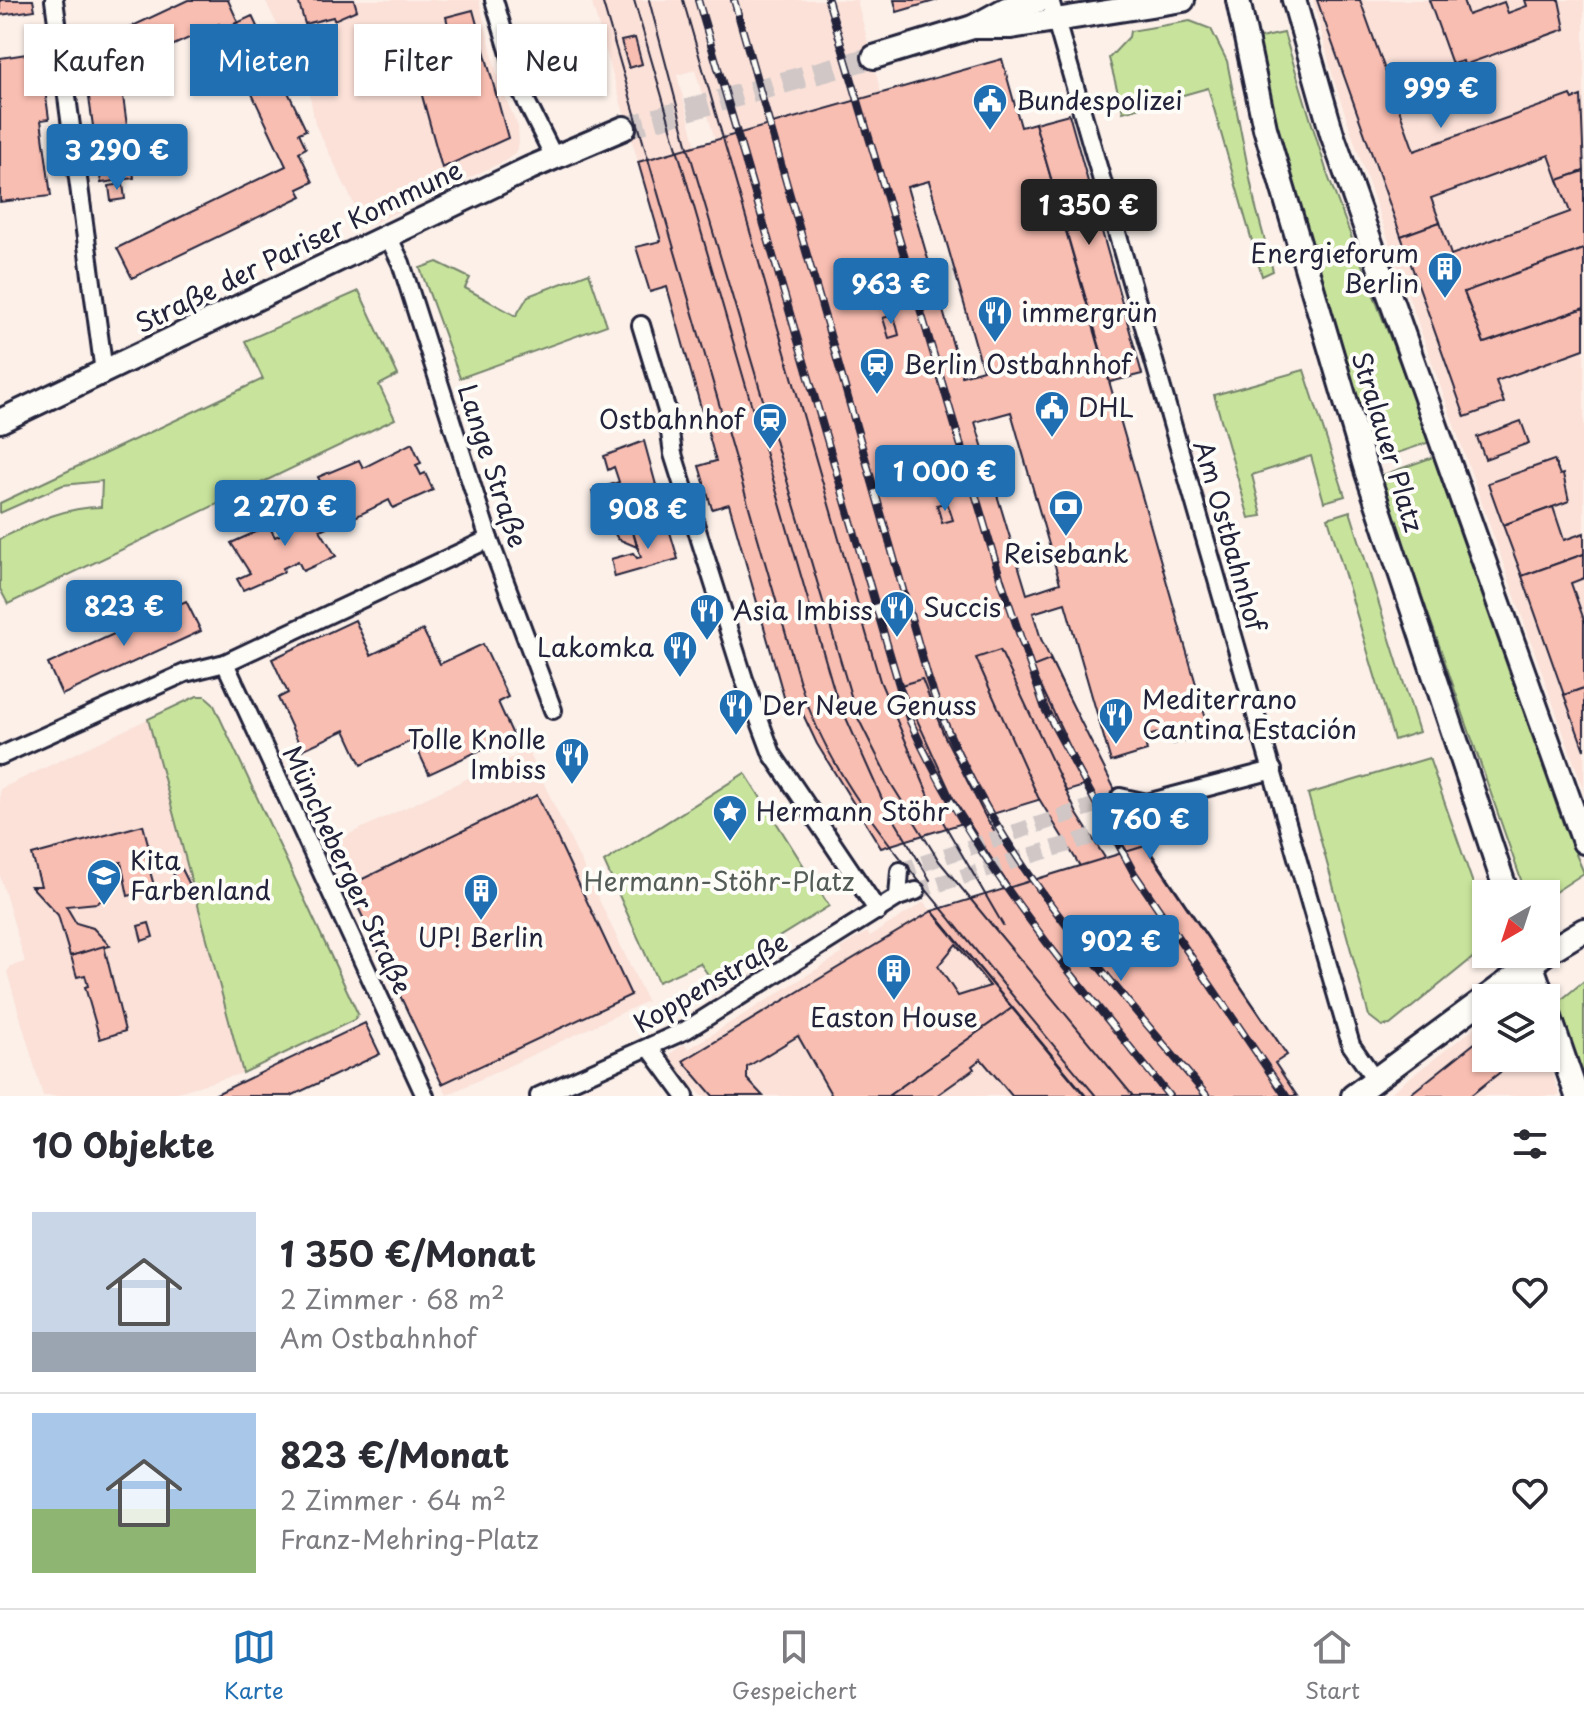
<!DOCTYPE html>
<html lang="de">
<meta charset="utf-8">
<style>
:root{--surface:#fff;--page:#f2f2f3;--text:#2b2b33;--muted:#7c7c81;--line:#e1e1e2;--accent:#1f6fb2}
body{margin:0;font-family:"Playpen Sans",sans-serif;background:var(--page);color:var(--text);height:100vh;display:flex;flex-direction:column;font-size:30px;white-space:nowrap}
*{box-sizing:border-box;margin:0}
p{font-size:26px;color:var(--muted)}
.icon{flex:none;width:44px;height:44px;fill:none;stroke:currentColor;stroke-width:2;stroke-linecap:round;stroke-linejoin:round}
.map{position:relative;height:1096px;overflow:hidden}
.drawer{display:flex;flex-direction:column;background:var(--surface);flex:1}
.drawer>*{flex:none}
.banner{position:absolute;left:24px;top:24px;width:800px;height:72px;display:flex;gap:16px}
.needle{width:52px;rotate:219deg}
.fabs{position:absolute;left:1472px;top:880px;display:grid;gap:16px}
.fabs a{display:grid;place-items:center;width:88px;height:88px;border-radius:0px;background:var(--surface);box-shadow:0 2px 6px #0004;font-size:40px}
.price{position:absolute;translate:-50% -68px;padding:0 18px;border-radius:8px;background:var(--accent);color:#fff;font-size:26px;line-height:52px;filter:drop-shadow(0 2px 4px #0008)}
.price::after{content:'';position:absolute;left:50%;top:48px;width:24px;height:18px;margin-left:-12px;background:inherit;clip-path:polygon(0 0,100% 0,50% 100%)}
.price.selected{background:#222;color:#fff}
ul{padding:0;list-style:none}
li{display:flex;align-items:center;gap:24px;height:200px;padding:0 32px}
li+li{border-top:2px solid var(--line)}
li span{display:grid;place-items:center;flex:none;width:224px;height:160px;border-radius:0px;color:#555}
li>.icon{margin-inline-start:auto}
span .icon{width:96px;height:96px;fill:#fffc;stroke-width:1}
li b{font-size:34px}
h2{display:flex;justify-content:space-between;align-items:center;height:96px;padding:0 32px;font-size:34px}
.pill{padding:0 28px;border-radius:0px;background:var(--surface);box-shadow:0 2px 6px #0004;font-size:28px;line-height:72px}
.pill.selected{background:var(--accent);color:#fff}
.tab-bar{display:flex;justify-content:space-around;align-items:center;height:112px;border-top:2px solid var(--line);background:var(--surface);font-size:22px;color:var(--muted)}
.tab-bar a{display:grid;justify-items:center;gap:4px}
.tab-bar .selected{color:var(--accent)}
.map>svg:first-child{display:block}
</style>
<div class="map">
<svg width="1584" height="1096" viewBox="0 0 1584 1096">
<rect width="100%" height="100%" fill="#fcf0e9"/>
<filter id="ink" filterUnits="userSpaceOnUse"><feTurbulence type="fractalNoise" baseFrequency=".0125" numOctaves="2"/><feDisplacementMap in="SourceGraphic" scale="16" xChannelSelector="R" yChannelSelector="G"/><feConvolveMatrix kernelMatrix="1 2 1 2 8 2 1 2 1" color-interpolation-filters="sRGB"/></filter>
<g filter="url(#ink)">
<g fill="#fbe1d8">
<path d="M265,0h214l20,82 19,45 1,16 -4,10 -10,8 -140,66 -50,-103 -6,-34z"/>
<path d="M591,0h266l24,93 -166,47 -20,-70 -18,5 20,74 -58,16z"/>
<path d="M1313,0h271v791l-215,-606 -35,-104z"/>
<path d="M148,719l95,354 -79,23h-121l-36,-124 4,-6 14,-4 -25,-86v-87z"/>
<path d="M528,750l119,251 -200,94 -119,-251z"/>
<path d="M924,902l162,194h-384l-7,-8 -6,2 -3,-5 3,-4 -11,-13 -9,-3 2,-12 13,-9 4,5 155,-96 -3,-5 27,-16 3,4z"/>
<path d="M1486,1019v39l60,-3 14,41h-174z"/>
</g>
<g fill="#c8e49c" stroke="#75836c" stroke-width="2">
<path d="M1190,21l21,8 16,32 28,143 18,67 -11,5 -54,-188 -85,24 -14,-54 20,-21 1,-6z"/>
<path d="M1284,33l44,143 102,266 -56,19 -107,-367 -12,-55z"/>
<path d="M437,262l33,16 -5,10 51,28 12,-20 61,-23 18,52 -147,53 -40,-110z"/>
<path d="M359,291l39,84 -19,10 16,34 -387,185 -8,-15v-50c33,-16 63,-32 101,-32l1,-26 -39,4 -63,28v-10l263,-124 -18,-38z"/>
<path d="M1304,370l41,126 -21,6 -13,-46 -59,19 10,41 -13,2 -35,-123z"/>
<path d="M1433,457l132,372 19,44 -38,25v-4h-20l-146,-418z"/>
<path d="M1350,511l69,221 -25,8 -66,-222z"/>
<path d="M197,696h8l8,7 145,311 -4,6 -111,53 -95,-354z"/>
<path d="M1429,758l57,163v26l-96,78 -8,1 -13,-10 -61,-222z"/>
<path d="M745,773l84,133 -118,73 -11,-16 -42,19 -54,-120z"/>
<path d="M1584,981v104l-28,-81z"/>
</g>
<g fill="#f9beb2" stroke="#22223b" stroke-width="2" fill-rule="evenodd">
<path d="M0,0h33l2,10 -35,5z"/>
<path d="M188,0h40l10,22 -16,8 -3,-6 -73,34 -3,-7 -25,8 16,119 -33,5 -17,-121 8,-1 -2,-17 36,-5 -2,-9z"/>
<path d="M298,0h56l3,10 -23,10 -1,-3 -28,7z"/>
<path d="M894,0h44l-41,12z"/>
<path d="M1317,0h43l54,151 157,-56 2,4 8,-3 3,75 -26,9 -9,-25 -118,43 9,24 -39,14z"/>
<path d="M1429,0h34l5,15 36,-13 4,11 19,-7 -2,-6h34l6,29 -101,36 -1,-4 -11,3z"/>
<path d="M473,10l35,128 -66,30 -35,-127 42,-12 -3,-12z"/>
<path d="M252,16l54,114 -7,3 7,15 -7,4 14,30 -15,7 4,7 -170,82 -15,-30 169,-82 -64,-136z"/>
<path d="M635,38l7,26 -13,4 -8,-27z"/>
<path d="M40,52l9,67 -8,1 10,76 -51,6v-144z"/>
<path d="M1002,59l19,68 14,-4 175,610 -37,11 -3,-14 -26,7 3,14 -36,11 -46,-159 -32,10 8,26 66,140 -226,69 -64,-104 -17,-36 -12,3 -59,-207 -17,5 -13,-43 17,-5 -49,-174 -17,5 -14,-45 25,-6 -23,-79zM929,181l54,189 -21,6 -55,-189zM1011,412l49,171 -33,11 -52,-172z"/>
<path d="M1069,114l73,260 -32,8 -75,-259z"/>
<path d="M1584,171v78l-120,43 20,51 100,-35v41l-88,32 8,22 -39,14 -64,-181 39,-14 11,33 119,-43 -12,-32z"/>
<path d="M123,184l2,15 -14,2 -2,-15z"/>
<path d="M1584,249v59l-100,35 -20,-51z"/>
<path d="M894,315l5,20 -10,3 -6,-20z"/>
<path d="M1521,421l8,22 -44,16 -8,-22z"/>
<path d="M644,441l12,44 -60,20 -4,-14 27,-9 -5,-15 -6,3 -4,-14z"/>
<path d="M412,443l9,20 -5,2 5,10 4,-2 8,17 -40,18 -4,-8 -54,27 -9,-18 9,-4 -3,-7 -4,1 -10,-22 41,-17 4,8z"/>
<path d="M1554,460l6,15 3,-1 6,27 -66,24 -15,-42z"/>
<path d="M656,485l11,37 -34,10 4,15 -19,-8 -11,-18 -6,2 -5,-18z"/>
<path d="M947,502l6,18 -11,3 -5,-18z"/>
<path d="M325,507l8,17 -13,6 16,26 -33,15 -5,-10 -15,7 1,4 -41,18 -6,-11 13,-6 -19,-30 38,-17 6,11 9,-4 -3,-6z"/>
<path d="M1553,507l11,33 20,-7v21l-62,22 -19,-51z"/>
<path d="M667,522l11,37 -63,18 -4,-18 22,-6 4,5 4,-1 -8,-25z"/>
<path d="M1584,554v24l-13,5 13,37v68l-20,7 -42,-119z"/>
<path d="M186,601l15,30 -139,64 -14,-31z"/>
<path d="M355,620l16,35 52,-25 17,34 43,-20 25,53 -10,5 15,33 -84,39 -16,-34 -52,25 -16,-35 -43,20 -24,-52 10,-5 -16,-34z"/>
<path d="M1000,650l77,164 100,156 -16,12 -75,-106 -48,-79 -62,-139z"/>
<path d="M1050,660l82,164 147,219 -17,11 -107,-156 -64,-107 -59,-124z"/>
<path d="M922,679l22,56 43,85 50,72 89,110 -16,13 -92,-115 -65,-102 -52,-113z"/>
<path d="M1584,688v62l-20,-55z"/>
<path d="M537,795l94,200 -189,89 -94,-198z"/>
<path d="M143,825l8,30 -5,2 9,32 -27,7 -7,-34 -21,6 8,17 -3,13 -8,5 -31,3 10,17 17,5 17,18 -40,10 -12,-41 -27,-29h10l-9,-31z"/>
<path d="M1145,846l142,209 -12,8 22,33h-211l-154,-185z"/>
<path d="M182,869l11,22 -9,5 -11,-23z"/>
<path d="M932,911l80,97 -124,88h-56l-34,-60 -51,31v12l16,17h-50l-30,-35zM956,944l34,42 -32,10 -20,-30z"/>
<path d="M149,923l4,14 -11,4 -4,-15z"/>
<path d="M104,946l21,85 -25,8 -15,-52 3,-1 -3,-11 -8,2 -6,-21z"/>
<path d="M1012,1008l73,88h-73l-31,-37 -9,7 2,3 -38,27h-48z"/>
<path d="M365,1023l15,31 -89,42h-79z"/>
<path d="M1486,1034v24h32l-48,38h-62z"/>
</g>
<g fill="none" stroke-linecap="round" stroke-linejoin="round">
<g stroke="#d0c7c6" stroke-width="16" stroke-dasharray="16 8" stroke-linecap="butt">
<path d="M900,871l220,-74"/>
<path d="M916,891l217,-67"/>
</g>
<path stroke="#d0c7c6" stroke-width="22" stroke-dasharray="22 11" stroke-linecap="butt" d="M624,128l250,-71"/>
<defs>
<g id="street">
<path d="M54,0l50,372"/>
<path d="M494,0l27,91 33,66"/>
<path d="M1050,0l301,1045 24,34"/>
<path d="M388,236l13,27 88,276 64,171"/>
<path d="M641,325l26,86 6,43 71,225 28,75 106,157"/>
<path d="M225,663l200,433"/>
<path d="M0,756l185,-83 40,-10 264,-124"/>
<path d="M1120,797l27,6 126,-33"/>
<path d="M1133,824l14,-21"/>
<path d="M898,897l2,-26"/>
<path d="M649,1047l36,49"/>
<path d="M539,1096l147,-66 212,-133 18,-6"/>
</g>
<g id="secondary">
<path d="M1238,0l27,128 101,342 141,424"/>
<path d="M1294,0l38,134 252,708"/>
<path d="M973,27h38l172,-27"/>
<path d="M874,57l99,-30 33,-18 34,-9"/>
<path d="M0,421l530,-253 94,-40"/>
<path d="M1546,953l38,-23"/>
<path d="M1528,954l15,44"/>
<path d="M1546,1006l31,90"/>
<path d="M1353,1096l192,-142"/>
</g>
</defs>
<use href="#street" stroke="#22223b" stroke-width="22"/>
<use href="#secondary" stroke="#22223b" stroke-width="28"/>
<use href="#street" stroke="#fdfcf7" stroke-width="16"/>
<use href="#secondary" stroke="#fdfcf7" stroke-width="22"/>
<g stroke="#22223b" stroke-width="2">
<path d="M602,0l198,683c28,91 93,167 153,239 47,59 95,117 143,174"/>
<path d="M634,0l201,693 47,106 48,81"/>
<path d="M649,0l40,151 168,565 33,66 49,79 194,235"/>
<path d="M683,0l197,681 52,122 71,122"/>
</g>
<defs>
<g id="rail">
<path d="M698,0l211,719c66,147 161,252 260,377"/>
<path d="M734,0l194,677c51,162 173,291 279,419"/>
<path d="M828,0l172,577 45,132 89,164 152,223"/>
</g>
</defs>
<use href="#rail" stroke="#22223b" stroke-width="8"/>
<use href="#rail" stroke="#fdfcf7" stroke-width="5" stroke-dasharray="15" stroke-linecap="butt"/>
</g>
</g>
<defs>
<symbol id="civic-pin" viewBox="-11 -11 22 30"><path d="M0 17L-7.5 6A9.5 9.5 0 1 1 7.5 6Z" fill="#1f6fb2" stroke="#fdfcf7"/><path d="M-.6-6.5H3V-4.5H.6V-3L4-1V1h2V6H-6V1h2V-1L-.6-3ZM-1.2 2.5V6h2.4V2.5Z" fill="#fff"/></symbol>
<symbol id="building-pin" viewBox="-11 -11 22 30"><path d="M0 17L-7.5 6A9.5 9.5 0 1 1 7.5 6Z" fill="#1f6fb2" stroke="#fdfcf7"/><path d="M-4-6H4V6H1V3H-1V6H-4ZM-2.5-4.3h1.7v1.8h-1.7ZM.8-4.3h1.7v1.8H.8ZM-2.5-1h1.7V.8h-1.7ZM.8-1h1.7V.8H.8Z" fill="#fff"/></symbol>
<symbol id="restaurant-pin" viewBox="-11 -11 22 30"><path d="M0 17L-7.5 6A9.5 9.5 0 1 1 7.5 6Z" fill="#1f6fb2" stroke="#fdfcf7"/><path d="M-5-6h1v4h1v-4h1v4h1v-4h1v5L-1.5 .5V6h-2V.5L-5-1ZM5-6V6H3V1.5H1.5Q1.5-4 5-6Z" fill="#fff"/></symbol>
<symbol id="station-pin" viewBox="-11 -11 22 30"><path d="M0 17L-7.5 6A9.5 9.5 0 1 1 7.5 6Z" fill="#1f6fb2" stroke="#fdfcf7"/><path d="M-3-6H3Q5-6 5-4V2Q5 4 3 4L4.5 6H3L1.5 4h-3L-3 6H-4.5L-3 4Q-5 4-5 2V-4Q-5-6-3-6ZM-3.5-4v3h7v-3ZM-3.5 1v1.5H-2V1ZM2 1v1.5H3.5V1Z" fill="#fff"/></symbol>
<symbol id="bank-pin" viewBox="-11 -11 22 30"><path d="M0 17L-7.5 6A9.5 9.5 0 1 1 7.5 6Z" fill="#1f6fb2" stroke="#fdfcf7"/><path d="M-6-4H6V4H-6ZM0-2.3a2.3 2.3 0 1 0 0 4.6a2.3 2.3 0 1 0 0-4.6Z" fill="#fff"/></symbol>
<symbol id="sight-pin" viewBox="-11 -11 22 30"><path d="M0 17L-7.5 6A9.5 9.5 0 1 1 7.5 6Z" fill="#1f6fb2" stroke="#fdfcf7"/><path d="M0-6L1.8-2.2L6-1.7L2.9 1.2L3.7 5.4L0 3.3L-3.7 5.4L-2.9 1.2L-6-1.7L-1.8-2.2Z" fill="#fff"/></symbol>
<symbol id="school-pin" viewBox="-11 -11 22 30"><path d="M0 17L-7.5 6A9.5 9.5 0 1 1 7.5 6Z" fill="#1f6fb2" stroke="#fdfcf7"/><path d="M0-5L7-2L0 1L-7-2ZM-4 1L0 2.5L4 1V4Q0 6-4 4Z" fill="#fff"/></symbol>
</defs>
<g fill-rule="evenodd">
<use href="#civic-pin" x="970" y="81" width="40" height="54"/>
<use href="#building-pin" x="1425" y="249" width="40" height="54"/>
<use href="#restaurant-pin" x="975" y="293" width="40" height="54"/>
<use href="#station-pin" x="857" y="345" width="40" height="54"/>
<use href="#civic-pin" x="1032" y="388" width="40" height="54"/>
<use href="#station-pin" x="750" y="400" width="40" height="54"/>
<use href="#bank-pin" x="1046" y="487" width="40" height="54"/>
<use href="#restaurant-pin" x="877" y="588" width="40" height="54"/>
<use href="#restaurant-pin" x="687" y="591" width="40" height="54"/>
<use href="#restaurant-pin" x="660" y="628" width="40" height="54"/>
<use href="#restaurant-pin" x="716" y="686" width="40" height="54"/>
<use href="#restaurant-pin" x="1096" y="695" width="40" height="54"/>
<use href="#restaurant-pin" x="552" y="735" width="40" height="54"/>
<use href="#sight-pin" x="710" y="792" width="40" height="54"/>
<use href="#school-pin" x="84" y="856" width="40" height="54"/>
<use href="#building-pin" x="461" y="871" width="40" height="54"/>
<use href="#building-pin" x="874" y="951" width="40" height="54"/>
</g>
<g text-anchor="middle" stroke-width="8" stroke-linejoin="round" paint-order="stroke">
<g font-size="26" fill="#22223b" stroke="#fdfcf7" text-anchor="start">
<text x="1016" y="110">Bundespolizei</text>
<text x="1419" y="263" text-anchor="end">Energieforum<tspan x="1419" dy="30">Berlin</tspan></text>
<text x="1021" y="322">immergrün</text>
<text x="903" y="374">Berlin Ostbahnhof</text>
<text x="1078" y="417">DHL</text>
<text x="744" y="429" text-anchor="end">Ostbahnhof</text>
<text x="1066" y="563" text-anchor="middle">Reisebank</text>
<text x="923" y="617">Succis</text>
<text x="733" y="620">Asia Imbiss</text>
<text x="654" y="657" text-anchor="end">Lakomka</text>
<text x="1142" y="709">Mediterrano<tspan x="1142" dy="30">Cantina Estación</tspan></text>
<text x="762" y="715">Der Neue Genuss</text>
<text x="546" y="749" text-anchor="end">Tolle Knolle<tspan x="546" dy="30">Imbiss</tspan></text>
<text x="756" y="821">Hermann Stöhr</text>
<text x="130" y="870">Kita<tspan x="130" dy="30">Farbenland</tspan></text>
<text x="481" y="947" text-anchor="middle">UP! Berlin</text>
<text x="894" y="1027" text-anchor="middle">Easton House</text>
</g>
<g font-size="26" fill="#22223b" stroke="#fdfcf7">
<text transform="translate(299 247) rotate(-26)" y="9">Straße der Pariser Kommune</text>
<text transform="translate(1387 442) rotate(73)" y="9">Stralauer Platz</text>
<text transform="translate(492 466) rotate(72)" y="9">Lange Straße</text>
<text transform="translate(1229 536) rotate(74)" y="9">Am Ostbahnhof</text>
<text transform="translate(347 870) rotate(65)" y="9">Müncheberger Straße</text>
<text transform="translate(711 983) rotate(-30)" y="9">Koppenstraße</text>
</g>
<g font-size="26" fill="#545c58" stroke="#fdfcf7">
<text x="719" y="891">Hermann-Stöhr-Platz</text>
</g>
</g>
</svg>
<div class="fabs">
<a><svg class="needle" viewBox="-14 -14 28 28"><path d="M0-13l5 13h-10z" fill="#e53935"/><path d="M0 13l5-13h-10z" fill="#7c7c81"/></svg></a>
<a><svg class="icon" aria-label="layers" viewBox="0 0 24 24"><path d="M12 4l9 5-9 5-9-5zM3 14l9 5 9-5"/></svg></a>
</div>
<b class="price" style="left:1441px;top:130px">999 €</b>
<b class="price" style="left:117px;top:192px">3 290 €</b>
<b class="price selected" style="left:1089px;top:247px">1 350 €</b>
<b class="price" style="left:891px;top:326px">963 €</b>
<b class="price" style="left:945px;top:513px">1 000 €</b>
<b class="price" style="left:285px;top:548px">2 270 €</b>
<b class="price" style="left:648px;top:551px">908 €</b>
<b class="price" style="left:124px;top:648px">823 €</b>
<b class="price" style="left:1150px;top:861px">760 €</b>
<b class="price" style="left:1121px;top:983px">902 €</b>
<div class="banner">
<a class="pill">Kaufen</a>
<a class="pill selected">Mieten</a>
<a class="pill">Filter</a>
<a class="pill">Neu</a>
</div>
</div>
<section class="drawer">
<h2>10 Objekte<svg class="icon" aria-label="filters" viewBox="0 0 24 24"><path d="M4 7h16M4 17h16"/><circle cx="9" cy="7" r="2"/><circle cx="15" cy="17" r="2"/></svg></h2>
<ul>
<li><span style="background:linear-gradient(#c9d6e8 75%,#9aa5b1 0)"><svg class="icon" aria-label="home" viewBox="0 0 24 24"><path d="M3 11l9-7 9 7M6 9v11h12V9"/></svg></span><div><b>1 350 €/Monat</b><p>2 Zimmer · 68 m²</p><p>Am Ostbahnhof</p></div><svg class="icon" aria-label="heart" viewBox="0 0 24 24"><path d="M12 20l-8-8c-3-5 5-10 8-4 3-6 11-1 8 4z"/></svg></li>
<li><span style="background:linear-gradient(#a9c7e8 60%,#8fb573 0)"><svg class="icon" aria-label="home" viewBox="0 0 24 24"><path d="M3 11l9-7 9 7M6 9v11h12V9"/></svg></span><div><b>823 €/Monat</b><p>2 Zimmer · 64 m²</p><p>Franz-Mehring-Platz</p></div><svg class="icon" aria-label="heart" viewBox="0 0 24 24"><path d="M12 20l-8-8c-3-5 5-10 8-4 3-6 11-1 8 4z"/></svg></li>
</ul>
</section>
<nav class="tab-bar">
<a class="selected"><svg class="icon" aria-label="map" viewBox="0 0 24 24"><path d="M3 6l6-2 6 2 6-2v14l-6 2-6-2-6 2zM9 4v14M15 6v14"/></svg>Karte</a>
<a><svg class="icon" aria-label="saved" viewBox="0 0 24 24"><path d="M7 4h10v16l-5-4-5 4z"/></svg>Gespeichert</a>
<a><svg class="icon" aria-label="home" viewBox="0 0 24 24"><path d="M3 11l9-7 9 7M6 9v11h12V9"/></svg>Start</a>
</nav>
